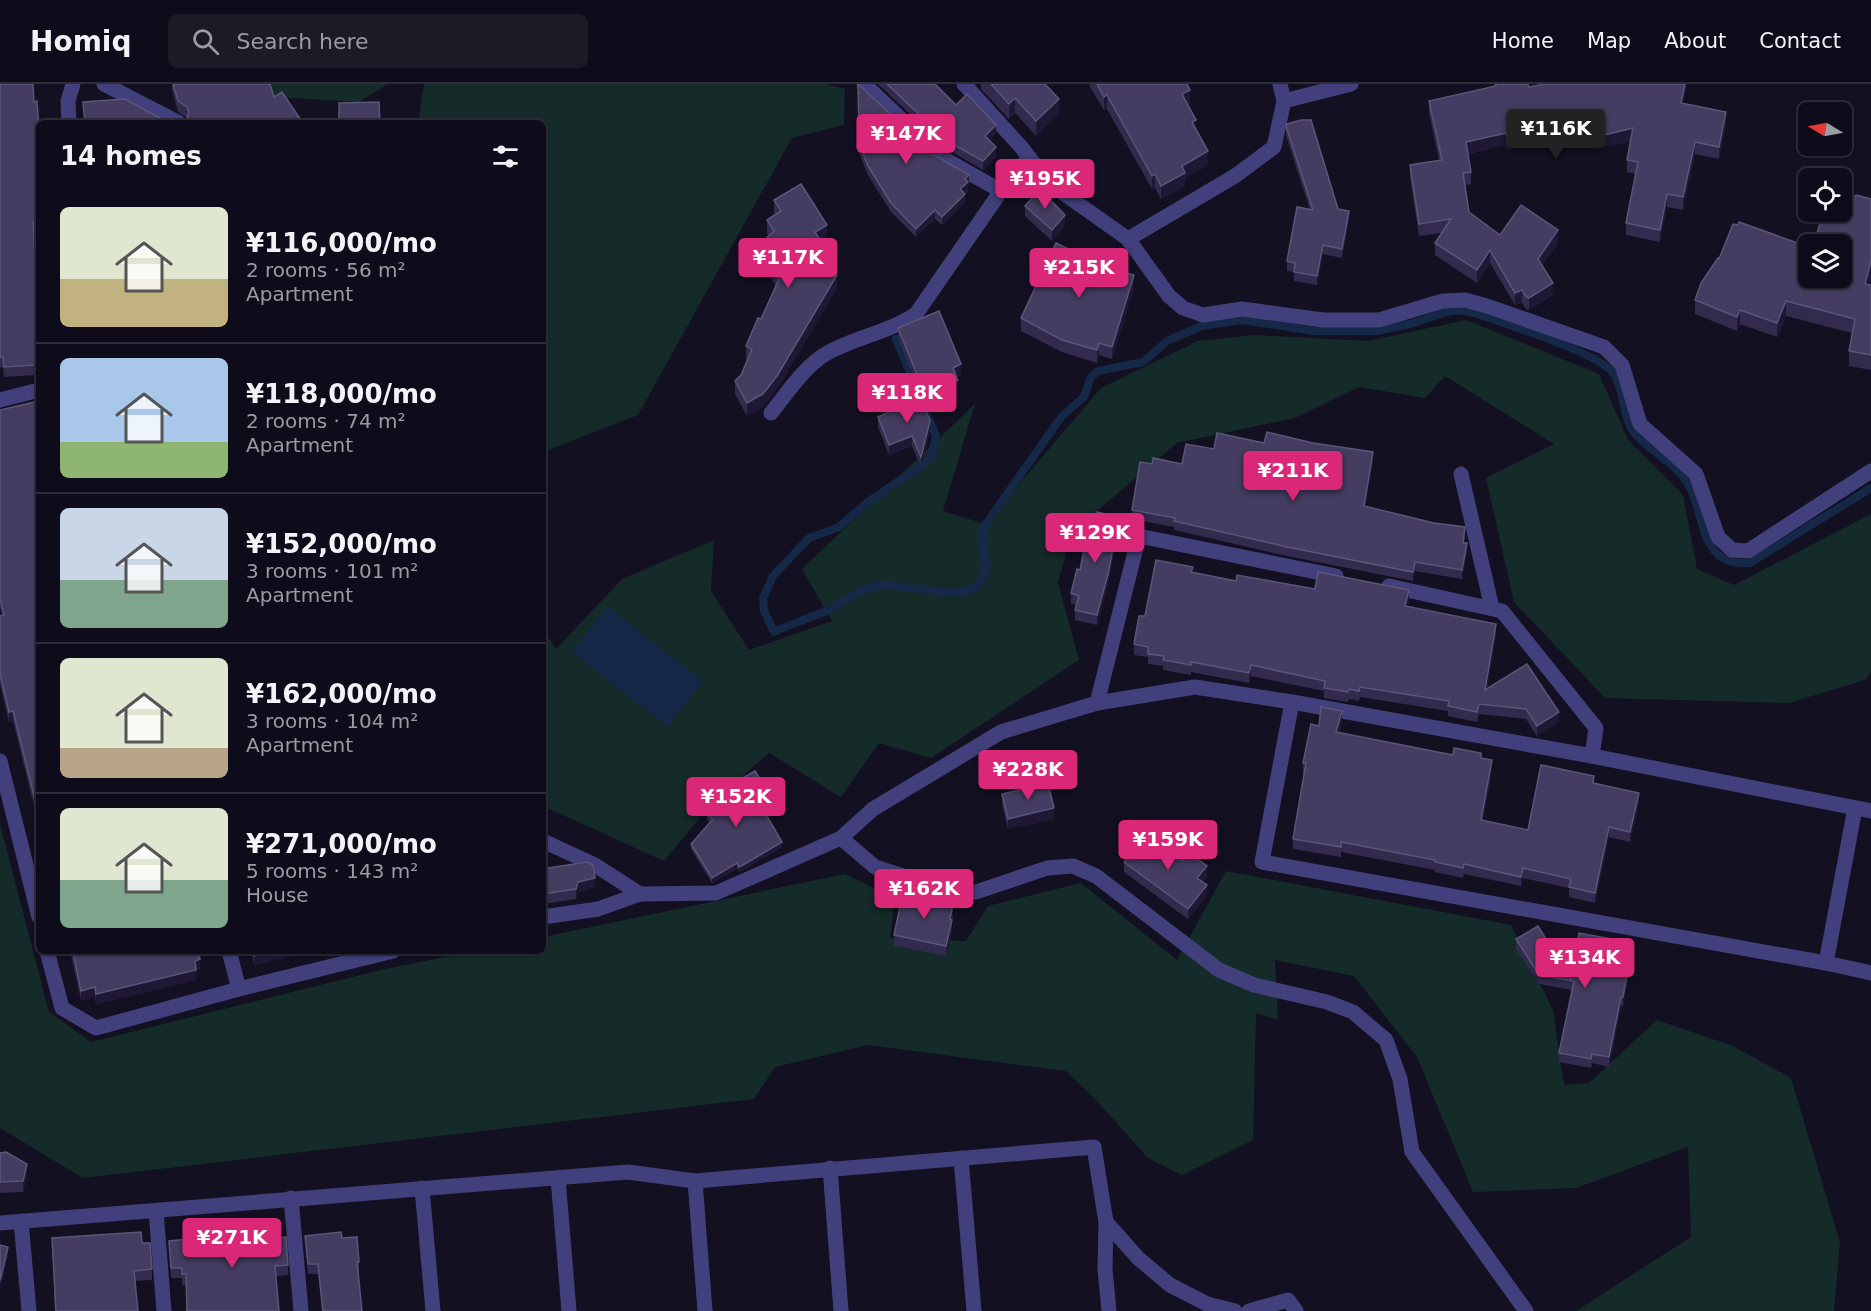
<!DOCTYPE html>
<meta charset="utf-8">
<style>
:root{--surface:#0e0c1a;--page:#1c1a27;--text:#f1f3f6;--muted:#9b9ba2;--line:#2e2c39;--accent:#db2777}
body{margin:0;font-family:"DejaVu Sans",sans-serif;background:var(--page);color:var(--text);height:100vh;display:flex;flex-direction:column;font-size:22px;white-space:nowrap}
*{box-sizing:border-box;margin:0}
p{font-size:20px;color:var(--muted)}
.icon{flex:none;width:33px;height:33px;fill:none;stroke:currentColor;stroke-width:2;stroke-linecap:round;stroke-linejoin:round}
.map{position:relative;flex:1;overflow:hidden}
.drawer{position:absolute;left:36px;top:36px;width:510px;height:834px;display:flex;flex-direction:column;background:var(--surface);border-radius:9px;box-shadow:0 2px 4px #0004,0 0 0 2px var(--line)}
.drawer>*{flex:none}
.needle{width:39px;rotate:280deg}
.fabs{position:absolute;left:1798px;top:18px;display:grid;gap:12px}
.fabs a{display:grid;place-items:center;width:54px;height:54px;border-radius:9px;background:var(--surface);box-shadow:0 2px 4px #0004,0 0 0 2px var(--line);font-size:30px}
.price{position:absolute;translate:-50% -51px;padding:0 14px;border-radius:6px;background:var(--accent);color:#fff;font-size:20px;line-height:39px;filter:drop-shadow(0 2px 3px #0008)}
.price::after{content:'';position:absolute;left:50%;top:36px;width:18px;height:14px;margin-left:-9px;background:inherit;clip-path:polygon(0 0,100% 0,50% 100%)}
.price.current{background:#222;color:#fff}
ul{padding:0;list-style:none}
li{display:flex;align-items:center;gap:18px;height:150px;padding:0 24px}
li+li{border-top:2px solid var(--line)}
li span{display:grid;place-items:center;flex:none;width:168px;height:120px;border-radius:9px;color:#555}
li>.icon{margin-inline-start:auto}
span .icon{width:72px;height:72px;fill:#fffc;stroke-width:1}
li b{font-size:26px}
h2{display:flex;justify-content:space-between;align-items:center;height:72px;padding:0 24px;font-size:26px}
header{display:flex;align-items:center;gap:36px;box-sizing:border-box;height:84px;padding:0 30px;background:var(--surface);border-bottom:2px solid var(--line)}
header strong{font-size:28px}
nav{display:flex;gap:33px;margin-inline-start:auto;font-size:21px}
.search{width:420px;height:54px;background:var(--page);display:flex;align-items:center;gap:15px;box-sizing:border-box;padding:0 21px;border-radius:9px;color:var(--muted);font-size:22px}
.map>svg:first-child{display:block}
</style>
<header>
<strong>Homiq</strong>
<div class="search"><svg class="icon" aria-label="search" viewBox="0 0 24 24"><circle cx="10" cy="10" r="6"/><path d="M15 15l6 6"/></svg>Search here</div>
<nav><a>Home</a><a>Map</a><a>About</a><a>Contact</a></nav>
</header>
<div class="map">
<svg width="1871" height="1227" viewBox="0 0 1871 1227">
<rect width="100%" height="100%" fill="#131022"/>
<g fill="#142b2a">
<path d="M201,0h187l-29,18 -117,-7z"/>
<path d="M424,0h401l20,5 -1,36 -52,13 -154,277 -95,37v-329h-125z"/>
<path d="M1466,236l133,54 29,66 55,55 14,74 37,16 137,-71v158l-6,8 -76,23 -184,-5 -91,-96 -28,-124 68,-34 -109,-68 -20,22 -66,-11 -64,31 -118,25 -105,89 -14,51 21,77 -148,98 -52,-15 -38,54 -72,-44 -56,49 -49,59 -121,-55v-177l13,20 66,-70 92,-39 -3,51 38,59 83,-29 -30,-52 173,-165 -32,107 42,13 116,-136 97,-47 56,-6 114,6z"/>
<path d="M0,740l49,188 42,30 290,-72 93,-19h69v-14l302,-63 50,24 -5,40 76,3 22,-35 93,-23 96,77 49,-89 285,54 42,85 11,75 25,-2 68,-63 76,26 58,32 49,164 -6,69h-258l115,-74 -3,-90 -112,41 -103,4 -56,-135 -63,-81 -79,-16 3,60 -22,-7 -3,127 -71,35 -34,-17 -51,-57 -31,-30 -198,-26 -93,22 -21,32 -671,79 -83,-50z"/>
</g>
<path fill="#152847" d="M607,523l96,74 -35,46 -96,-75z"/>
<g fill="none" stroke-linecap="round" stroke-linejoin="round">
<path stroke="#152847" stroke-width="8" d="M896,255l40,97 -5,21 -10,9 -52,35 -30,26 -30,11 -36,38 -10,22 1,13 10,21c17,-8 35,-14 52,-21 20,-9 34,-25 58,-26 22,-1 79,17 94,0 17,-18 -2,-40 7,-60l77,-109 22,-19 7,-20 7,-6 45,-9 24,-21 34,-15 41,-6 72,11h64l36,-8 32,-11 13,-2 19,4c29,11 118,38 134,58 11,13 10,40 19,56 12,20 44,34 56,54 20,33 10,85 63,81l121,-75"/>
<g stroke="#42407c" stroke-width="15">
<path d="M104,0l75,39"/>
<path d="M864,0l77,73 60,34"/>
<path d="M964,0l58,64 27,35 79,56 41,57 14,12 20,7 39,-6 81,11h56l64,-19 22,-1 22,6 117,41 18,18 18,59 56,50 22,63 14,13 16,1 123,-80"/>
<path d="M1284,17l67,-17"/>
<path d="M69,39l-1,-22 5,-17"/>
<path d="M1128,155l107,-63 39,-29 10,-46 -4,-17"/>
<path d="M0,316l39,-10"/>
<path d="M771,329c17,-21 34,-48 58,-61 28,-15 60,-20 87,-38l85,-123 28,-34"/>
<path d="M1461,390l31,134"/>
<path d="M1389,502l113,25 94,117 -4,28"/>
<path d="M1292,618l-30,160 564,101 45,10"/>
<path d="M1097,619l42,-167 197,40"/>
<path d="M0,677l39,156"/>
<path d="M841,754l34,29 71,23 30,2 71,-24 26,-2 23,10 123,94 35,15 73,17 26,10 33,28 14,39 12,73 114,159"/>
<path d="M543,757l52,24 45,29 76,-1 125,-55 32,-29 128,-77 96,-29 98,-16 97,15 300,54 279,55"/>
<path d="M543,833l55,-8 42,-15"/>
<path d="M47,867l15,57 34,20 143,-39 154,-38"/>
<path d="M229,867l10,38"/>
<path d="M1826,879l29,-155"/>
<path d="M961,1074l13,153"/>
<path d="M830,1084l11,143"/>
<path d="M558,1094l11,133"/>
<path d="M422,1104l11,123"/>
<path d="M291,1114l10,113"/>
<path d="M156,1127l8,100"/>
<path d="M21,1137l8,90"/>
<path d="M1106,1138l-1,47 4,42"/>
<path d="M705,1227l-10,-130 399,-34 12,75 32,36 32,27 37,19 28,7"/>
<path d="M1249,1227l39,-11 8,11"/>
</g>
<path stroke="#42407c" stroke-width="15" d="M0,1139l628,-51 67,9"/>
</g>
<g fill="#322b4e">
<path d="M0,0l34,18 5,29v101h-5l3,60h2v61h-3v22l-32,2 -1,-10 -3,1z"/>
<path d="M172,0h98l4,13 29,26h-119v-2l3,-3 -9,-6 -6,-22z"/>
<path d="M878,0h57l21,21 40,28 -7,7 7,16 -13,14 -36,-21z"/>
<path d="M981,0h64l14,30 -23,22 -21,-23 -6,6 -28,-30z"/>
<path d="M1090,0h97l3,19 -2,1 20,61 -23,13v8l-24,13 -6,-11 -3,1 -45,-80 -3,1 -14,-23z"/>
<path d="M1494,0h34l1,3 154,16 43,21 -7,35 -24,-5 -12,56 -16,-3 -7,35 -34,-7v-12l10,-49 -9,-2v-12l3,-19 -38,9 -1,-3 -5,1 -4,-18 -75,20 -1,-5 -38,9 3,18v12l-6,1 4,27 31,23 58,8 -16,23 11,29 -24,15 -3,-1 -4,-6 -7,2 -25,-42 -13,20 -42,-28v-12l7,-10 -23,3 -9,-59v-12l29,-5 -10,-47v-12l65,-15z"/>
<path d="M1286,42l52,83 11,11 -7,38 -19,-4 -6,31 -23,-4v-9l-7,-1v-10l23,-51 -24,-74z"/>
<path d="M857,55l77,16 35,29 -1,2v5l-3,3v8l-23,23 -7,-6 -19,18 -25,-25 -23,-37 -11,-27z"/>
<path d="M774,116l53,38 -6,3 9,23 7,24 -60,101 -14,18 -16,9 -12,-22v-13l6,-6 7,-15 -2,-1v-13l15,-27 15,-33 -18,-28v-12l10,-10 -1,-3v-13l8,-5 -1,-2z"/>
<path d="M1025,122l40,19 -13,16 -27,-25z"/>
<path d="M1093,177l24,9 17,18 -22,71 -13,-4 -2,8 -35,-11 -41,-21v-13z"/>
<path d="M1871,191l-2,10h2v85l-22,-4v-15l3,-18 -66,-17 -9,21 -37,-13 -3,7 -42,-17v-14l114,-22z"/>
<path d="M898,244l63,47 -4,1 1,14 -33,14 -27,-66z"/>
<path d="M39,322v420l-26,-105 -4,1 -9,-38v-68l2,-1 -2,-7v-198z"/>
<path d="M878,333l52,14 -9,36 -9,-21 -23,9 -11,-28z"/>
<path d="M1264,359h49l60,18 -8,46 100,29 -1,7 3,9 -5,27 -47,-8 -2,10 -126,-25 -113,-26v-3l-42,-8v-9l20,-46h30l32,-15z"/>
<path d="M1119,443l-11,57 -11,41 -22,-5v-10l2,-5 -6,-1v-11l22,-58z"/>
<path d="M1193,489l43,8 173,19 -1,6 88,29 -9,54 72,33 -22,14 -11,-17 -47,-5 -2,8 -29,-6v-5l-88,-14 -1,4 -10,-2 -1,3 -24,-4v-7l-73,-15 -2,7 -58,-11v3l-28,-5v-4l-15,-2v-7l-14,-2v-11l11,-28z"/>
<path d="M1342,637l-3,12 114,22 28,3 11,12 -9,50 45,10 66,-47 45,20 -9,39 -21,-5 -14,66 -26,-6v-9l-46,-10 -2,8 -57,-12 -1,4 -28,-6v-2l-94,-18v5l-48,-8v-10l11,-66h-1v-10l16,-37z"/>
<path d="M730,701l37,10 -9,5 24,47 -39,23 -4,2 -2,-3 -25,14 -21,-34v-5l19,-22 -3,-2v-5l23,-26z"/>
<path d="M1002,710l52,25 -46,10 -6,-25z"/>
<path d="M1182,777l25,16 -5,5 5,13 -19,24 -64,-47v-10z"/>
<path d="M543,785l52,18 -17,5 -2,7 -33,5z"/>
<path d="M953,830l-1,6v10l-6,26 -52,-10v-11z"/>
<path d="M1516,855l55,41 53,-29 -2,11 7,11 -6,34 -2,-1 -12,61 -17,-4 -1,5 -32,-6v-9l13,-63 -33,-6 -23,-35z"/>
<path d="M70,867h128l2,18 -4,1v10l-100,24 -1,-7 -14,3z"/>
<path d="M251,867h60l-57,14z"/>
<path d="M0,1069l27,22 -4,17 -23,1z"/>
<path d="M221,1143l54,11 13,27v10l-106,10v-7h-11l-2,-37 52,-5z"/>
<path d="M305,1152l37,2 17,24v10h-1l4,39h-40l-4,-37h-10z"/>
<path d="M52,1154l90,5 10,26v11l-17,1 3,30h-83z"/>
</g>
<g fill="#1e1835">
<path d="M1685,0h2l-6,31v-12z"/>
<path d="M1190,6v13l-8,5v-14z"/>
<path d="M1107,11v14l-3,1v-13z"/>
<path d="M1015,14v15l-6,6v-15z"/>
<path d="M1059,15v15l-23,22v-15z"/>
<path d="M1726,28v12l-7,35v-12z"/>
<path d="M1582,34v12l-75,20v-12z"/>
<path d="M1196,36v13l-4,-11z"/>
<path d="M996,41v8l-11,11v-8z"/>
<path d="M1633,44v13l-41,9v-12z"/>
<path d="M1506,49v12l-40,9v-12z"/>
<path d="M1695,58v12l-12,56v-13z"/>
<path d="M996,63v9l-13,14v-9z"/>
<path d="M1208,67v14l-23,13v8l-24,13v-13l21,-20z"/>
<path d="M1155,90v14l-3,1v-13z"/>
<path d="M969,91v9l-1,2v5l-3,3v8l-23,23v-8l23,-38z"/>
<path d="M1667,110v13l-7,35v-12z"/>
<path d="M935,126v9l-19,18v-8z"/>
<path d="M1349,127v9l-7,38v-9z"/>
<path d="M1065,131v10l-13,16v-11z"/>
<path d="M827,141v13l-12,7v-13z"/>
<path d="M1558,146v13l-20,29v-13z"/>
<path d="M1323,161v9l-6,31v-9z"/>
<path d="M1490,166v13l-13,20v-13z"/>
<path d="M1871,177v14l-6,23v-14z"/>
<path d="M837,191v13l-60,101 -14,18 -16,9v-13z"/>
<path d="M1134,191v13l-22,71v-12z"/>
<path d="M1553,199v12l-24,15v-12z"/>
<path d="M1522,206v13l-7,2v-12z"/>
<path d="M1786,217v15l-9,21v-14z"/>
<path d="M1740,226v14l-3,7v-14z"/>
<path d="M1099,259v12l-2,8v-13z"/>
<path d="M961,280v11l-8,3v-10z"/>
<path d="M958,296v10l-33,14v-10z"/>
<path d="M930,337v10l-9,36v-10z"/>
<path d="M912,352v10l-23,9v-10z"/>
<path d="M1373,368v9l-9,54v-9z"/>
<path d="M1119,433v10l-11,57 -11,41v-10z"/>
<path d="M1467,459v9l-5,27v-9z"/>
<path d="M1415,478v9l-2,10v-9z"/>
<path d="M1409,506v10l-4,16v-10z"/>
<path d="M1496,540v11l-11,65v-10z"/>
<path d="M1251,581v11l-2,7v-10z"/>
<path d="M13,627v10l-4,1v-10z"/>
<path d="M1342,627v10l-6,21v-10z"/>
<path d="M1559,628v10l-22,14v-10z"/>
<path d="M1492,676v10l-11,60v-10z"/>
<path d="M767,706v5l-11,7v-5z"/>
<path d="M1639,709v10l-9,39v-10z"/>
<path d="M1054,724v11l-46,10v-10z"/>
<path d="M1609,743v10l-14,66v-10z"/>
<path d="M782,758v5l-43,25v-5z"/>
<path d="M737,779v6l-25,14v-5z"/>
<path d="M1207,782v11l-10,11v-10z"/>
<path d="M1523,784v10l-2,8v-9z"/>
<path d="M595,794v9l-17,5 -2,7v-10l2,-7z"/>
<path d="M1207,801v10l-19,24v-10z"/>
<path d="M953,820v10l-2,9 1,-3v10l-6,26v-10z"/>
<path d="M1624,857v10l-3,20v-9z"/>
<path d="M272,867h39l-57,14v-9z"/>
<path d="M200,875v10l-4,1v10l-100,24v-10z"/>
<path d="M1629,879v10l-6,34v-10z"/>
<path d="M95,903v10l-14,3v-9z"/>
<path d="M1621,913v9l-12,61v-10z"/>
<path d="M27,1080v11l-4,17v-11z"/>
<path d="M8,1163v10l-8,34v-10z"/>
</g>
<g fill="#443d61" stroke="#5b5579" stroke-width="1.5">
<path d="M0,0h33l1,18 3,-1 2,30v91h-6l4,70h2v25h-1l1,26h-4l1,22 -32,2 -1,-10h-3z"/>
<path d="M173,0h97l4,13 8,-5 21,31h-119v-2l3,-3 2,-6 -2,-5 -9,-6z"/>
<path d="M858,0l76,71 35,20 -4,4 3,3 -8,7 5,5 -23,23 -7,-7 -19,19 -25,-26 -23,-37 -11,-27 2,-2z"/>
<path d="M887,0h48l21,21 11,-11 29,31 -11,11 11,11 -13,14 -36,-20z"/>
<path d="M991,0h54l14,15 -23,22 -21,-23 -6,6z"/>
<path d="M1097,0h90l3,6 -8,4 14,26 -4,2 16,29 -26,15 3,7 -24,13 -6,-12 -3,2 -45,-81 -3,2z"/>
<path d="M1496,0h32l1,3 15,-3h141l-4,19 45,9 -7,35 -24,-5 -12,55 -16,-3 -7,36 -34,-7 12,-61 -11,-2 6,-32 -41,10 -1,-3h-5l-4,-17 -75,20 -1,-5 -40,9 5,30 -8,1 6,39 31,23 21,-30 37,25 -20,29 15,24 -24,15 -3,-1 -4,-7 -7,3 -25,-43 -13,20 -42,-27 16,-24 -32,5 -9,-59 32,-5 -13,-59 67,-15z"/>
<path d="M125,15l44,24h-84l-2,-21z"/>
<path d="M379,18l1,21h-41v-20z"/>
<path d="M1301,36h10l27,89 11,2 -7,38 -19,-4 -6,31 -23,-4 1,-9 -8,-2 10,-54 16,3 -27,-84 1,-2z"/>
<path d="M801,100l26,41 -12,7 15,23 -4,3 11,17 -60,101 -14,18 -16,9 -12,-22 6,-6 11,-26 -6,-3 12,-28 3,1 18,-40 -21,-33 16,-15 -7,-11 14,-9 -7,-11z"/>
<path d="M1040,105l25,26 -13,15 -27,-24z"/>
<path d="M1856,111l15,4v62l-6,23 6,1v70l-22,-4 6,-32 -69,-18 -9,22 -37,-13 -3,7 -42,-17 6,-17 17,-25 1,1 14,-35 5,1 1,-3 70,25v31h33v-34h-28l9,-32h19v-12l8,2z"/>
<path d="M1056,159l37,18 1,-3 23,6 -1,6 18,5 -22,72 -13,-4 -2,7 -35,-10 -41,-22z"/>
<path d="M939,227l22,53 -8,4 5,12 -33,14 -27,-66z"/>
<path d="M921,314l9,23 -9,36 -9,-21 -23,9 -11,-28z"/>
<path d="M39,317v415l-26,-105 -4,1 -9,-38v-58l4,-1 -4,-16v-189z"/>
<path d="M1267,348l46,11 60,9 -9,54 70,17 31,4 -2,16h4l-5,27 -47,-8 -2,10 -126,-25 -113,-26 1,-3 -43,-8 8,-48 12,2 1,-6 29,6 4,-20 28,5 3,-16 47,10z"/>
<path d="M1097,428l22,5 -11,57 -11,41 -22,-5 4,-14 -8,-3 6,-24 3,1 7,-36 6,1z"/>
<path d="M1156,476l37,7 -2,5 45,9 1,-6 78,14 3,-17 91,18 -4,16 91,18 -11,66 42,-26 32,48 -22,14 -11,-17 -47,-5 -2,8 -29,-6 1,-5 -89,-14 -1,4 -10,-2 -1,3 -24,-4 1,-7 -74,-16 -2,8 -58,-11v3l-28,-5 1,-4 -16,-2v-7l-14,-3 5,-28h6z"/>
<path d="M1321,623l21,4 -6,21 117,23 1,-7 27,5v5l11,2 -11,60 47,10 13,-65 53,11 -1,7 46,10 -9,39 -21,-5 -14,66 -26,-6 2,-8 -48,-11 -2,9 -57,-13 -1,4 -28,-6v-2l-94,-18v5l-48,-8 13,-76h-3l8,-39 8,2z"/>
<path d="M755,687l12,19 -11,7 26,45 -39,23 -4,2 -2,-4 -25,15 -21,-34 22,-25 -6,-4 15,-21 10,-6 -2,-3z"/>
<path d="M1048,699l6,25 -46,11 -6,-25z"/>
<path d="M1147,749l35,28 7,-8 18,13 -10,12 10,7 -19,24 -64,-47z"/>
<path d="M587,778l6,3 2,13 -17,4 -2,7 -33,5v-25z"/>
<path d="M903,809l50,11 -3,15 2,1 -6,26 -52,-11z"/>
<path d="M1538,842l33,54 8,-47 45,8 -3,21 8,1 -6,34h-2l-12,60 -17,-3 -1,5 -32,-6 15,-72 -35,-6 -23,-36z"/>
<path d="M73,867h125l2,8 -5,2 1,9 -100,24 -1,-7 -14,4z"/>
<path d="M253,867h19l-18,5z"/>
<path d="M6,1068l21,12 -4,17 -23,1v-29z"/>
<path d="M275,1140v14l11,-1 2,28 -13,1 4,45h-92l-1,-37h-4v-6h-11l-2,-27 52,-5v-9z"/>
<path d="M141,1148l1,11h8l2,26 -18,2 4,40h-82l-4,-73z"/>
<path d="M341,1148l1,6 15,-1 2,25h-2l5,49h-39l-5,-47h-10l-3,-28z"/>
<path d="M0,1161l8,2 -8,34z"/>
</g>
</svg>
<div class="fabs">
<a><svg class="needle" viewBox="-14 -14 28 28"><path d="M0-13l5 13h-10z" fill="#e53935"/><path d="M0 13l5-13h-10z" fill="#9b9ba2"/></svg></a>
<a><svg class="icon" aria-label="locate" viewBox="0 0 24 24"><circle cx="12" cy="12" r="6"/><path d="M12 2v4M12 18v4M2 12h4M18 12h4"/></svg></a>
<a><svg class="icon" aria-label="layers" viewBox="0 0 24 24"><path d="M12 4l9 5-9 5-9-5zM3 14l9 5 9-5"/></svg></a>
</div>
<b class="price current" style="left:1556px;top:76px">¥116K</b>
<b class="price" style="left:906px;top:81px">¥147K</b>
<b class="price" style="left:1045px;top:126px">¥195K</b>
<b class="price" style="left:788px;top:205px">¥117K</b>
<b class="price" style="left:1079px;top:215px">¥215K</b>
<b class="price" style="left:907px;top:340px">¥118K</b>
<b class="price" style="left:1293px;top:418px">¥211K</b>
<b class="price" style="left:1095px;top:480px">¥129K</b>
<b class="price" style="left:1028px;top:717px">¥228K</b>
<b class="price" style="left:736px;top:744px">¥152K</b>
<b class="price" style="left:1168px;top:787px">¥159K</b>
<b class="price" style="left:924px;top:836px">¥162K</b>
<b class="price" style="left:1585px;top:905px">¥134K</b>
<b class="price" style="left:232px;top:1185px">¥271K</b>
<section class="drawer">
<h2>14 homes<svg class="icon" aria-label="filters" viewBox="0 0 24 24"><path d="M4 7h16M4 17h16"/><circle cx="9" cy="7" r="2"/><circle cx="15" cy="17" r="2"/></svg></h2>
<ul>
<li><span style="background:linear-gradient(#dfe7d0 60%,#c2b280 0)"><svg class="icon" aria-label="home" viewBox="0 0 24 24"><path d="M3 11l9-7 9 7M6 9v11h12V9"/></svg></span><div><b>¥116,000/mo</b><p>2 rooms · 56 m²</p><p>Apartment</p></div></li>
<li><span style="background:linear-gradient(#a9c7e8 70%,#8fb573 0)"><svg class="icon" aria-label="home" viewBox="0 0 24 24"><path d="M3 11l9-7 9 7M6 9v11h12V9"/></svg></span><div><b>¥118,000/mo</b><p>2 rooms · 74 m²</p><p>Apartment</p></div></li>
<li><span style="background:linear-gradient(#c9d6e8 60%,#7fa58c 0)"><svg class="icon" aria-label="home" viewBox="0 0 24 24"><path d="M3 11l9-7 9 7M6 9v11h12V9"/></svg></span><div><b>¥152,000/mo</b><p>3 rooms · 101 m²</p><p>Apartment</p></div></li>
<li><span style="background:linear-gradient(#dfe7d0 75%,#b9a48a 0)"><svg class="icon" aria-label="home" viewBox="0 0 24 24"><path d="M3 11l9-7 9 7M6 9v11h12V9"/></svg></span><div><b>¥162,000/mo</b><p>3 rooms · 104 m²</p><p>Apartment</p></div></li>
<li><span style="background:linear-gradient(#dfe7d0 60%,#7fa58c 0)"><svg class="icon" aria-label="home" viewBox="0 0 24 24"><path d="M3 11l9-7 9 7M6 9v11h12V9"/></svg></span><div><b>¥271,000/mo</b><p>5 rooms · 143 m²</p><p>House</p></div></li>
</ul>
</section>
</div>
